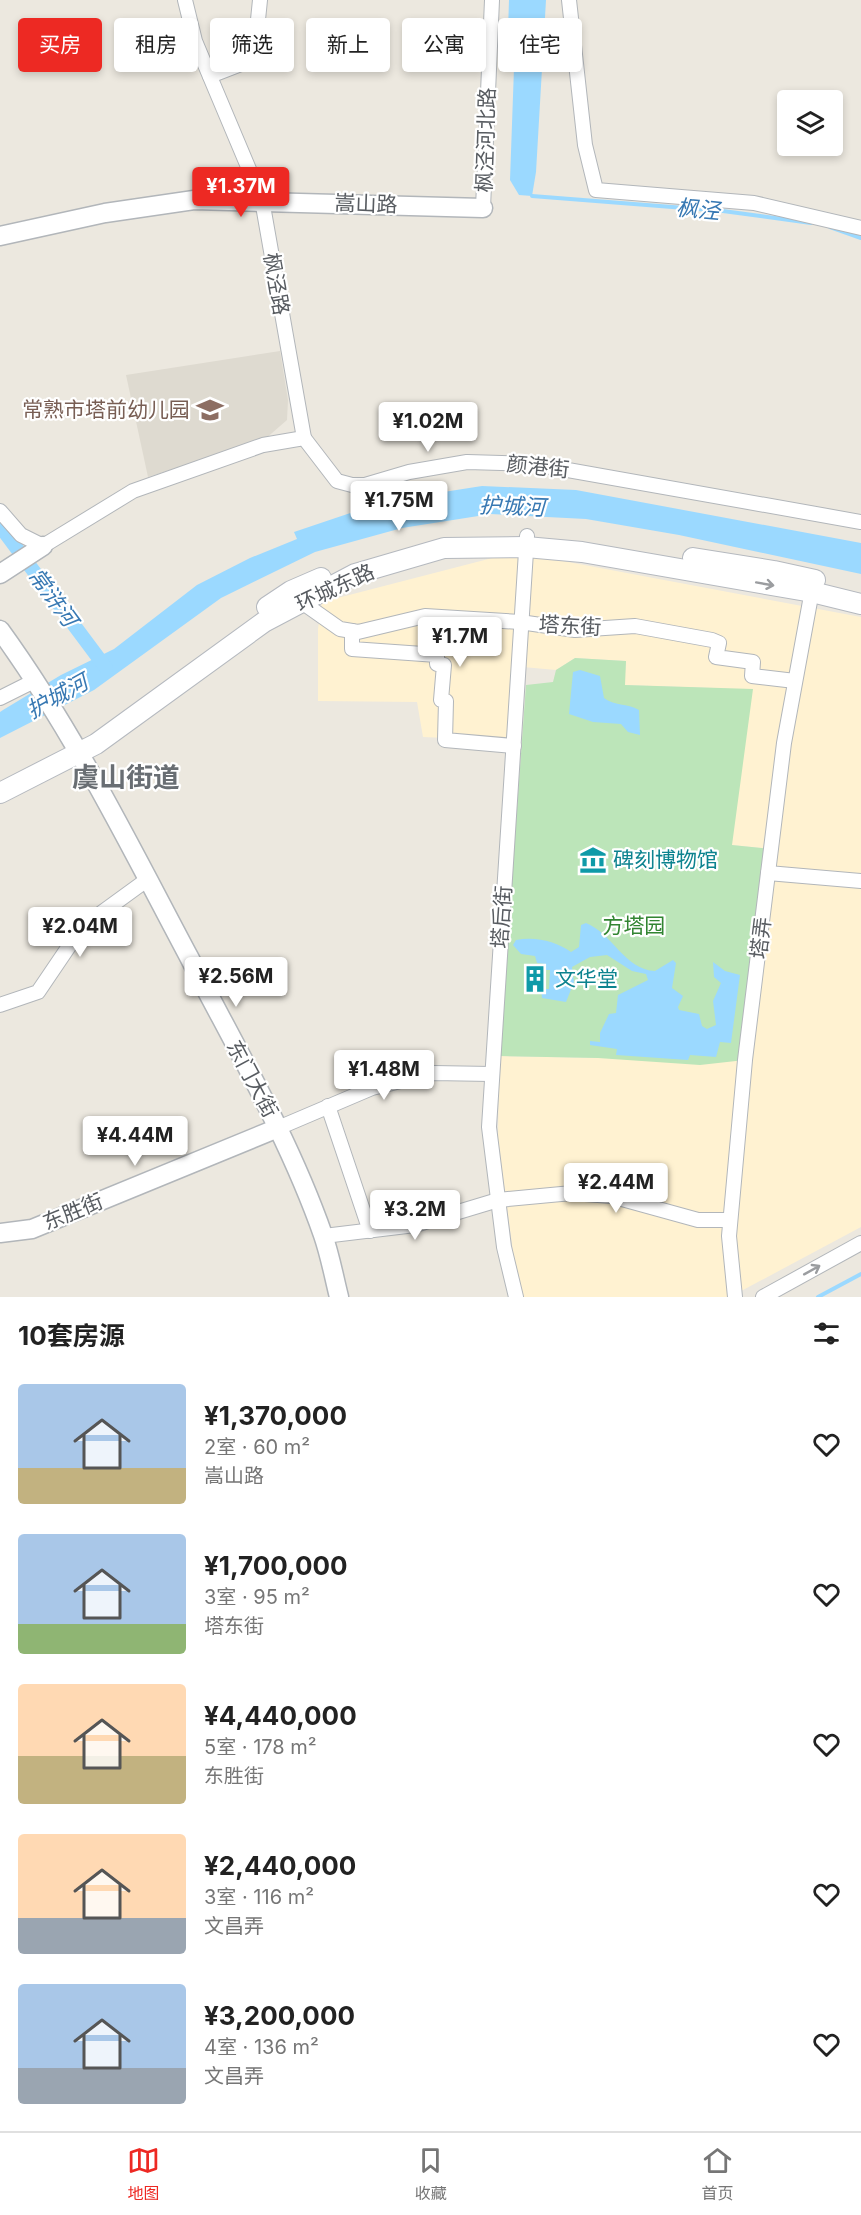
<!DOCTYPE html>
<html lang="zh">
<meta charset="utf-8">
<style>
:root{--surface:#fff;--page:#f6f6f6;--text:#222;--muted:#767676;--line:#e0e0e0;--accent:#ed2923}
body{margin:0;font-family:Inter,"Noto Sans SC",sans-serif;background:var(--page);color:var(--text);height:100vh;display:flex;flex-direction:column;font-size:22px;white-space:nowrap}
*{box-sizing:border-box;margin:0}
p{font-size:20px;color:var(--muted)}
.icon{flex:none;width:33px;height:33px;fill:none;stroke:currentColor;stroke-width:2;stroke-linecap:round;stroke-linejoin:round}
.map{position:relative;height:1297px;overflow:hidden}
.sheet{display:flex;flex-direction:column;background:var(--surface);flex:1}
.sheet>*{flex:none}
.guide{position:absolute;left:18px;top:18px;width:825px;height:54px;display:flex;gap:12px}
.fabs{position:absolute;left:777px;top:90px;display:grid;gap:12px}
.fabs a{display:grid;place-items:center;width:66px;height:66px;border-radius:6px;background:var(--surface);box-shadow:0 3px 9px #0003;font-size:30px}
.price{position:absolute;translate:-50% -51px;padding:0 14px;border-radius:6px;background:#fff;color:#222;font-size:20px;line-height:39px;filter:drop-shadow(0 2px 3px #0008)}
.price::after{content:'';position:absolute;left:50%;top:36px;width:18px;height:14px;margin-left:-9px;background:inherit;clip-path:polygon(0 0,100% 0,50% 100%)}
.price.current{background:var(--accent);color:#fff}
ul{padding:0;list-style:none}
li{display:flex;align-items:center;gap:18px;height:150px;padding:0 18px}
li span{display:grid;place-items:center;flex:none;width:168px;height:120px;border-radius:6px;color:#555}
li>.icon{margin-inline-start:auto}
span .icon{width:72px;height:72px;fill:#fffc;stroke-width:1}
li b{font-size:26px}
h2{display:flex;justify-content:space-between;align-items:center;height:72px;padding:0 18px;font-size:26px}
.tag{padding:0 21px;border-radius:6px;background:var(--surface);box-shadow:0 3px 9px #0003;font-size:21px;line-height:54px}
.tag.current{background:var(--accent);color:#fff}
.dock{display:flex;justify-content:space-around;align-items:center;height:84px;border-top:2px solid var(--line);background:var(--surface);font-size:16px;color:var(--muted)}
.dock a{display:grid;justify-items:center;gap:3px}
.dock .current{color:var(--accent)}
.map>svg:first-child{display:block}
</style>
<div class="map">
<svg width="861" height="1297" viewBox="0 0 861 1297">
<rect width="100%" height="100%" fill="#ece8df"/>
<path fill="#fff2d1" d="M531,555l330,62v610l-131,70h-207l-7,-23 -18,-134 1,-84 99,2 173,-209 -39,-4 -19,-157 -89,-3 2,-24 -51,-3 -19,12 -44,-4 -2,75 -87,-4 -6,-35 -99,-1v-72l4,-27 178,-46z"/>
<path fill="#dedad0" d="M280,351l8,49 -1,20 -23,20 -116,37 -22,-102z"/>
<path fill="#bce5b9" d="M575,658l51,3 -1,24 128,4 -21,156 39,4 -26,211 -45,5 -102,-7 -99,-2 27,-371 27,-3 3,-12z"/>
<g fill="#9bd9ff">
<path d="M509,0h37l-10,172 -4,24 -13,-1 -9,-15 4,-112 -7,-6z"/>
<path d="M482,486l94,4 285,53v31l-182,-39 -93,-16 -95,-5 -89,14 -87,24 -94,46 -127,92 -94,48v-26l3,-2 58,-35 53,-26 83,-64 53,-27 47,-19 -3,-7 92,-31z"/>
<path d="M580,670l20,6 4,22c10,8 23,5 35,12l1,25 -12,-3 -7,-8 -28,-2 -24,-8 4,-42z"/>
<path d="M586,923c26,10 39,47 69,48l18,-11 3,3 -4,25 11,8 -5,11 1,3 20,4 3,12 5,3 9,-4 -3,-24 8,-18 -7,-6 -1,-15 12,9 15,4 -9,68 -11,-1 -4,15 -26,-2 -2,5 -72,-5 1,-6 -27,-4v-4l10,1v-9l9,-19 7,-1 2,-18 30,-15 -2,-6 -14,-3 -25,-16 -17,2 -18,10 2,15 -8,20 -24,-4 -1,-9h8l1,-19h-5v-6l-8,-1 -2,-7 -14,-2 -8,-9 3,-5c19,-4 40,1 55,12l8,-5 2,-22z"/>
</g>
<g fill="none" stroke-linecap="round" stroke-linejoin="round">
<g stroke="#9bd9ff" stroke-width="4">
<path d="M532,196l191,15 88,12"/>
<path d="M830,227l31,11"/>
<path d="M818,1297l43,-23"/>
</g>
<path stroke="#9bd9ff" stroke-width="14" d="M0,526l106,142"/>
<defs>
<g id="minor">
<path d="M185,0l10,41 67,159 42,238"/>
<path d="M569,0l16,145 11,45 158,13 107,25"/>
<path d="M210,76l44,-17 6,-59"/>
<path d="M483,208l9,-208"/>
<path d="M0,511l21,24 22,11 90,-55 130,-46 41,-7 33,43 15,4h13l44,-13 58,-10 67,2 327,58"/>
<path d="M296,598l44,31 18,3 67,-16 95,6 55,8 60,-4 77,14 7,3 -3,14 37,5 -1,14 43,5"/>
<path d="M352,631v18l85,6v9l7,1 -3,35 5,1 -1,39 69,6"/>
<path d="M0,698l36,-18"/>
<path d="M768,873l93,8"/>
<path d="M0,1005l38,-13 44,-65 66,-48"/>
<path d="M328,1106l42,125"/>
<path d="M278,1128l94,-40 61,-15 58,1"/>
<path d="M324,1236l91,-11 83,-25 74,-7 39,3 87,24h32"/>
<path d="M516,1297l-12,-50 -15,-120 38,-591"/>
<path d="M735,1297l-6,-61 16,-176 39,-317 29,-158"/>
<path d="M763,1297l98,-54"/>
</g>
<g id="tertiary">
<path d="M0,236l105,-23 89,-13 289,8"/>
<path d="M0,574l43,-28"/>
<path d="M0,630c74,102 130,216 189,327 47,91 100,181 134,278 7,20 11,42 16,62"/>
<path d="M0,1233l32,-4 246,-101"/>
</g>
<g id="secondary">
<path d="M693,558l81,13 41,9"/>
<path d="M267,607l24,-16 30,-13"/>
<path d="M0,793l96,-49 168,-122 91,-48 89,-26 82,-1 56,5 230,40 49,12"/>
</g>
</defs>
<use href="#minor" stroke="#b2b6ba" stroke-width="16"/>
<use href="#tertiary" stroke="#b2b6ba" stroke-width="21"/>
<use href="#secondary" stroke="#b5b9bf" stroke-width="22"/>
<use href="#minor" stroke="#fff" stroke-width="14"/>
<use href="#tertiary" stroke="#fff" stroke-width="18"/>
<use href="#secondary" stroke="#fff" stroke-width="20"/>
</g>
<defs><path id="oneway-shaft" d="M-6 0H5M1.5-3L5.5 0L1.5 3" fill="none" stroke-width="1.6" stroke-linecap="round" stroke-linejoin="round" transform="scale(1.5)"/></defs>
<g stroke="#9b9da0">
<use href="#oneway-shaft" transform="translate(765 584) rotate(10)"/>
<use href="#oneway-shaft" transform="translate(812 1270) rotate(-29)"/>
</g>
<defs>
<symbol id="school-bare" viewBox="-9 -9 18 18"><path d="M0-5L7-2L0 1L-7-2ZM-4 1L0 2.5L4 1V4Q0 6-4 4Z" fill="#8d6e63" stroke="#fff" stroke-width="2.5" paint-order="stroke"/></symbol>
<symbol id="museum-bare" viewBox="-9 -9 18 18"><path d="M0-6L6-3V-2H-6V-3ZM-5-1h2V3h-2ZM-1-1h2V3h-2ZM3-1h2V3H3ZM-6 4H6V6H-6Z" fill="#0f9aa8" stroke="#fff" stroke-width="2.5" paint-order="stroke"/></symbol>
<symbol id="building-bare" viewBox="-9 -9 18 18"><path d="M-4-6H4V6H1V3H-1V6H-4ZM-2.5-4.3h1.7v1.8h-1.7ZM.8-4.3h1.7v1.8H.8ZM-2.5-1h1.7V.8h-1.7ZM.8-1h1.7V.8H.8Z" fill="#0f9aa8" stroke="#fff" stroke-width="2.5" paint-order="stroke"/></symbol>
</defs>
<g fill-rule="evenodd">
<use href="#school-bare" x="191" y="391" width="38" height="38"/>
<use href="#museum-bare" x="574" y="841" width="38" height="38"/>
<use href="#building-bare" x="516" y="960" width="38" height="38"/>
</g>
<g text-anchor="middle" stroke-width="4.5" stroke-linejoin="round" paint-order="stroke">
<g font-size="21" fill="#585c61" stroke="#fff">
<text transform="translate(486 140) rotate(-88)" y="7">枫泾河北路</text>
<text transform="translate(366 204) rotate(2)" y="7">嵩山路</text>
<text transform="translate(276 284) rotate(80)" y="7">枫泾路</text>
<text transform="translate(538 467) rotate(6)" y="7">颜港街</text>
<text transform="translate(335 588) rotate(-25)" y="7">环城东路</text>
<text transform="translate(570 626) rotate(3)" y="7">塔东街</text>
<text transform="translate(502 917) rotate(-86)" y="7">塔后街</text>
<text transform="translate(761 938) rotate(-83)" y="7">塔弄</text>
<text transform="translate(252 1079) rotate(62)" y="7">东门大街</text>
<text transform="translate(73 1212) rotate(-22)" y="7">东胜街</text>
</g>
<g font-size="21" fill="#785e54" stroke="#fff" text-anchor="end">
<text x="190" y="417">常熟市塔前幼儿园</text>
</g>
<g font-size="21" fill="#0d838f" stroke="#fff" text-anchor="start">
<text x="613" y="867">碑刻博物馆</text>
<text x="555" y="986">文华堂</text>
</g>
<g font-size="21" fill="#328532" stroke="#fff">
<text x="634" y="933">方塔园</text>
</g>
<g font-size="22" font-style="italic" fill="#3879b3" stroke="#fff">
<text transform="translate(698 209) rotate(5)" y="8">枫泾</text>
<text transform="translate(512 506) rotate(2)" y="8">护城河</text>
<text transform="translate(53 597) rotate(54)" y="8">常浒河</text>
<text transform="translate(57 696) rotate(-29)" y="8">护城河</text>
</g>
<g font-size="27" font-weight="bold" fill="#696e73" stroke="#fff">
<text x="126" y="787">虞山街道</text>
</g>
</g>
</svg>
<div class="fabs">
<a><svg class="icon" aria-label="layers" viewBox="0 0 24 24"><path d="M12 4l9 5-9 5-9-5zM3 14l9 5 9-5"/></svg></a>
</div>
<b class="price current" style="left:241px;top:218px">¥1.37M</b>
<b class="price" style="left:428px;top:453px">¥1.02M</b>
<b class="price" style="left:399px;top:532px">¥1.75M</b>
<b class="price" style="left:460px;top:668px">¥1.7M</b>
<b class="price" style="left:80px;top:958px">¥2.04M</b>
<b class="price" style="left:236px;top:1008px">¥2.56M</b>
<b class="price" style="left:384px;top:1101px">¥1.48M</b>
<b class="price" style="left:135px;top:1167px">¥4.44M</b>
<b class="price" style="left:616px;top:1214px">¥2.44M</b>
<b class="price" style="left:415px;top:1241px">¥3.2M</b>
<div class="guide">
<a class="tag current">买房</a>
<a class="tag">租房</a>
<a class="tag">筛选</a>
<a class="tag">新上</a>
<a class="tag">公寓</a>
<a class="tag">住宅</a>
</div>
</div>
<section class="sheet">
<h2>10套房源<svg class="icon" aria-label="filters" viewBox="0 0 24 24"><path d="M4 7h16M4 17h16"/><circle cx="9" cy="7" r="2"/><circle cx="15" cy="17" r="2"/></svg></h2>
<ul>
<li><span style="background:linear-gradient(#a9c7e8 70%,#c2b280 0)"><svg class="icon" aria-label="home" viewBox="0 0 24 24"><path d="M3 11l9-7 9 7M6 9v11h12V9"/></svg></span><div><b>¥1,370,000</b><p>2室 · 60 m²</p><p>嵩山路</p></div><svg class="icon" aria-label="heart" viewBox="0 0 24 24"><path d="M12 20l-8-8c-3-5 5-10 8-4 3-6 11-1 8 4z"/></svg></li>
<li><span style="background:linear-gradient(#a9c7e8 75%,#8fb573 0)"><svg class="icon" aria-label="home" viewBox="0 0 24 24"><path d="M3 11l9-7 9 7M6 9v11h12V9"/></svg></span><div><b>¥1,700,000</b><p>3室 · 95 m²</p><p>塔东街</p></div><svg class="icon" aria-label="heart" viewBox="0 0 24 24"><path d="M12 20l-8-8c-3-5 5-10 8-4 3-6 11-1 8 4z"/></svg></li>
<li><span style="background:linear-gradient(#ffd9b3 60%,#c2b280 0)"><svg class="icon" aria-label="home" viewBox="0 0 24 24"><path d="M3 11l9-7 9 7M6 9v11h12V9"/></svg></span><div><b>¥4,440,000</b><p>5室 · 178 m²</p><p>东胜街</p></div><svg class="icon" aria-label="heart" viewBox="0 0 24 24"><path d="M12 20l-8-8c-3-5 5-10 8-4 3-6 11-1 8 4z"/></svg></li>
<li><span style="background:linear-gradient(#ffd9b3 70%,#9aa5b1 0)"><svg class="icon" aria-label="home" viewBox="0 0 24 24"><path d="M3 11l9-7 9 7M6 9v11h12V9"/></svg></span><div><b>¥2,440,000</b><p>3室 · 116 m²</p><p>文昌弄</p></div><svg class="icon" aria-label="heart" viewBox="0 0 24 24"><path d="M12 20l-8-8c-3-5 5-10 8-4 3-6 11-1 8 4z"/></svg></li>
<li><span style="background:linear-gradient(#a9c7e8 70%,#9aa5b1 0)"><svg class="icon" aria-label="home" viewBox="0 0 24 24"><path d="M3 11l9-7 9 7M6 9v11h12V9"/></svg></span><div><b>¥3,200,000</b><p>4室 · 136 m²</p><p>文昌弄</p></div><svg class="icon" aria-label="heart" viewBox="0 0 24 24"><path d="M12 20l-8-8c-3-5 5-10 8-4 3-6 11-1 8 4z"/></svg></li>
</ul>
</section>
<nav class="dock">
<a class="current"><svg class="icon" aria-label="map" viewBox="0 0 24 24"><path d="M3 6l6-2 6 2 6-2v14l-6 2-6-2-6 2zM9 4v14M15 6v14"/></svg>地图</a>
<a><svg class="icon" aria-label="saved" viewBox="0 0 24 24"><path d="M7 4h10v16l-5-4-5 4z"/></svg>收藏</a>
<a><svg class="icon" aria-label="home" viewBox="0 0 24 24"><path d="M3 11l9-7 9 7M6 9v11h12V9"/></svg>首页</a>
</nav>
